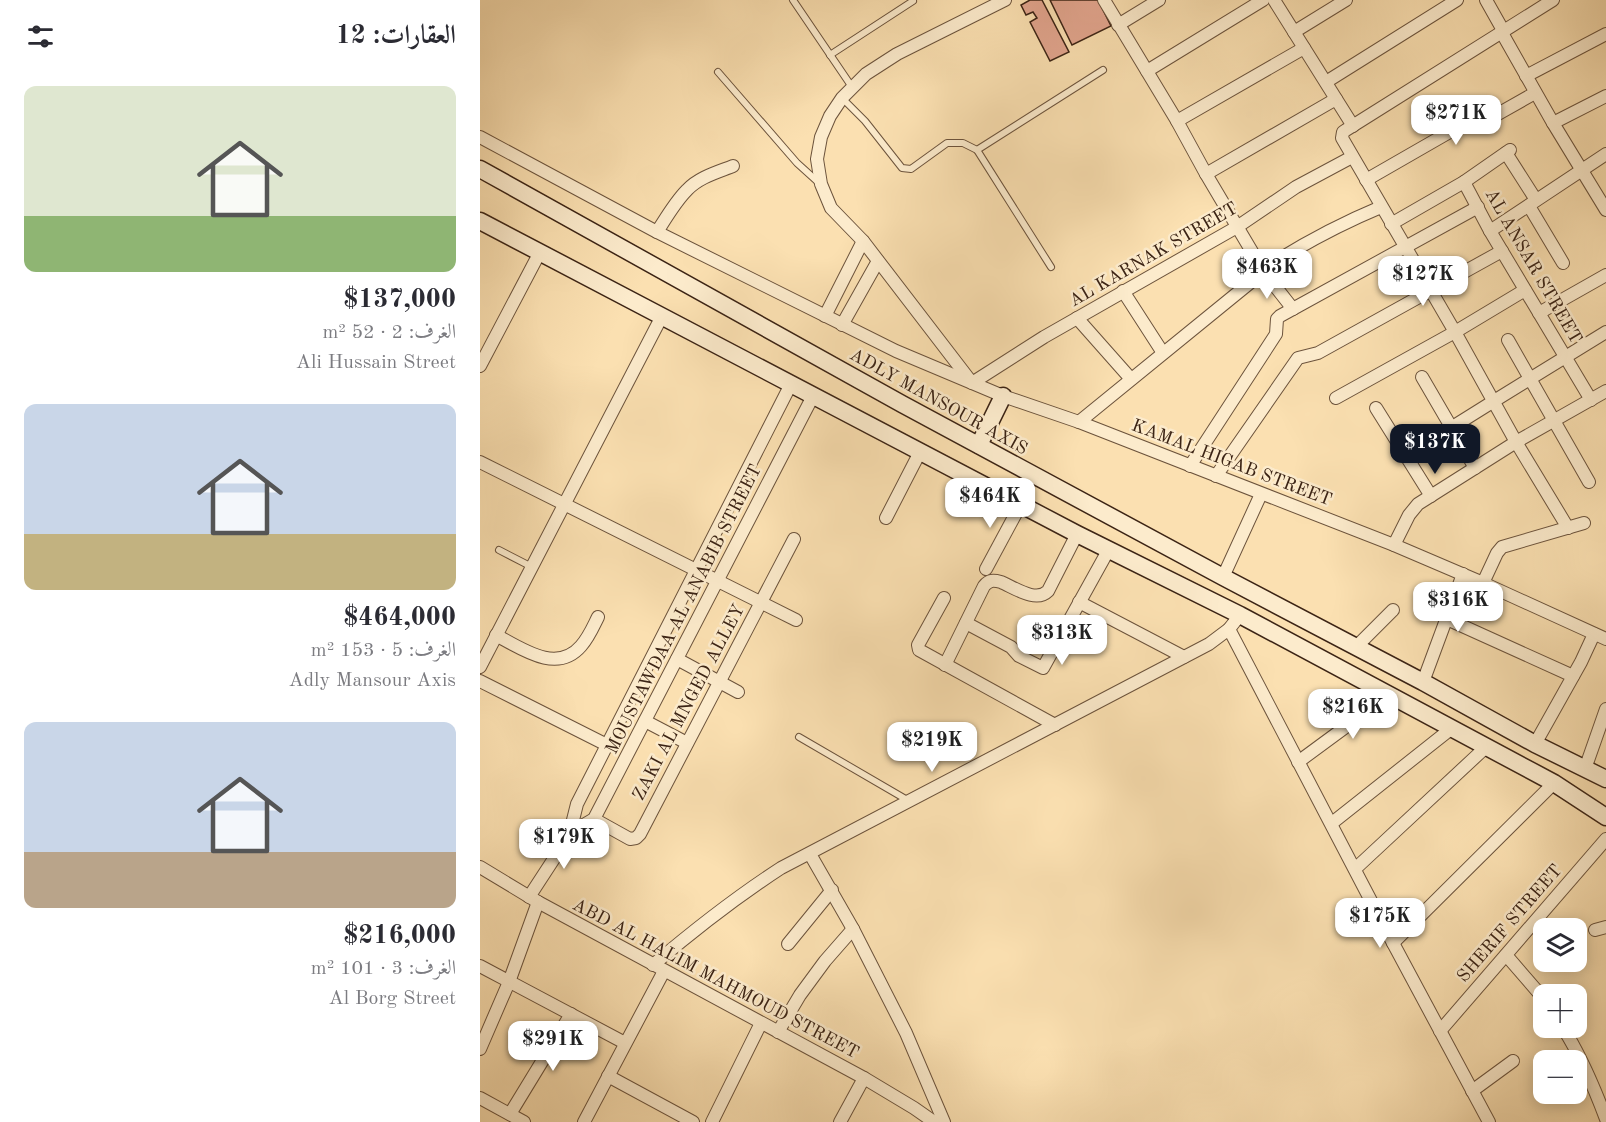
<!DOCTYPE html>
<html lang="ar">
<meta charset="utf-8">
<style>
:root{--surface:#fff;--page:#f7f7f7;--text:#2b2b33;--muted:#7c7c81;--accent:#111827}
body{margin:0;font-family:"Old Standard TT",Amiri,serif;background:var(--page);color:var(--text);direction:rtl;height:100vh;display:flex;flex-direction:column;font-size:22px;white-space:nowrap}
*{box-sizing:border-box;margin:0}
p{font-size:20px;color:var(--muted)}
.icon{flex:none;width:33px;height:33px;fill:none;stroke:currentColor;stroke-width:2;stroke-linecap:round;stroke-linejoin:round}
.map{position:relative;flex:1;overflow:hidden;direction:ltr}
.panel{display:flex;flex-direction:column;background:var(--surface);width:480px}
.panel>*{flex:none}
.controls{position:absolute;left:1053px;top:918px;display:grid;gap:12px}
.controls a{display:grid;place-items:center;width:54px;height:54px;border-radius:12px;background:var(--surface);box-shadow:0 3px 15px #0003;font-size:30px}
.price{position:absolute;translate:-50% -51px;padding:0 14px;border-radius:12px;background:#fff;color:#222;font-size:20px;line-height:39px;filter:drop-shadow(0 2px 3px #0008)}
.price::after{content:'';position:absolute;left:50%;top:36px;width:18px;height:14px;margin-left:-9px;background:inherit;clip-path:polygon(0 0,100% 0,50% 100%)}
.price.current{background:var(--accent);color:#fff}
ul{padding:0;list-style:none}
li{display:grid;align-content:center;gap:12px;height:318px;padding:0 24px}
li span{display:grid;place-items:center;height:186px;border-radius:12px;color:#555}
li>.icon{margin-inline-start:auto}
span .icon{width:108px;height:108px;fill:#fffc;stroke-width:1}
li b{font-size:26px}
h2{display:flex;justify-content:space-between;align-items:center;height:72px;padding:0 24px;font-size:26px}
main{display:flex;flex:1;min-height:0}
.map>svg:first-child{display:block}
</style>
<main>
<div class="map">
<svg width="1126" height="1122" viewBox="0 0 1126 1122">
<rect width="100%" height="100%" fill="#fbe0b1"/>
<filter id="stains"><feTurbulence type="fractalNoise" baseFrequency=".00333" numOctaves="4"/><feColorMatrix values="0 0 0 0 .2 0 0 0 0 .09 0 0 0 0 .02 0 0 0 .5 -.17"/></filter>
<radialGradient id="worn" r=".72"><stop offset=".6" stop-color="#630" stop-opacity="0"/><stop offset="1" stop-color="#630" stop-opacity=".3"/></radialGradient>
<g fill="#e2a58e" stroke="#3c2415" stroke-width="1.5">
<path d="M550,0h12l27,52 -19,9 -20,-39 7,-4 -4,-6 -7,3 -5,-10z"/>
<path d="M570,0h48l13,26 -39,19z"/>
</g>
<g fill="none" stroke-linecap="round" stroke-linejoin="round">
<defs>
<g id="service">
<path d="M313,0l59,87"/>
<path d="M350,55l83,-54"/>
<path d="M238,72l79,91 21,19"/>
<path d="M362,98l23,23 37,47 9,1 36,-26h16l14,7 74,117"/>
<path d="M497,150l126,-80"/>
<path d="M19,550l33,17"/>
<path d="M319,737l110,64"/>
</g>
<g id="minor">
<path d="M525,0l-108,54 -31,20 -24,24 -12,18 -9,21 -4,22 4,25 10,24 32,33 109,142 72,-46 193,-110 59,-40 56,-30"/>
<path d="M624,0l73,121 29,53 58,98 29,37"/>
<path d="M794,0l79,126"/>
<path d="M1006,0l18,32"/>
<path d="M1073,0l-207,130 -3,2 -1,6 113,194 61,110 52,86"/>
<path d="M638,25l41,-25"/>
<path d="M814,32l52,-32"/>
<path d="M1022,33l51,90 53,87"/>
<path d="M667,71l116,-71"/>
<path d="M1046,76l80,-42"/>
<path d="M846,82l131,-82"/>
<path d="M697,121l127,-73"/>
<path d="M1073,123l53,-27"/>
<path d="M0,137l177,95 239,119 107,45 76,26 315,123 89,38 123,56"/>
<path d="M1026,153l30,47"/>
<path d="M726,174l130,-75"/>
<path d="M886,180l94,-54 29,-7 46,-26"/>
<path d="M984,182l26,49 101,169"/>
<path d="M1049,206l34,57"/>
<path d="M911,224l73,-42 46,-32"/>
<path d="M1010,231l116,-77"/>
<path d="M177,232c9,-14 18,-30 30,-42 12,-13 31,-18 46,-24"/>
<path d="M643,291l40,62"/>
<path d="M1059,313l67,-38"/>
<path d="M345,316l38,-75"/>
<path d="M597,318l54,61"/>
<path d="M362,325l36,-64"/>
<path d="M1028,340l81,142"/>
<path d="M0,366l60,-114"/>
<path d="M942,377l53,91"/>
<path d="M856,398l119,-66 70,-42"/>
<path d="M896,408l55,88"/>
<path d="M599,422l199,-162c34,-21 67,-38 103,-53"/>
<path d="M926,456l88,-55 112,-69"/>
<path d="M0,462l316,158"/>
<path d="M710,466l86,-132 1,-15 3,-3 198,-109"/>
<path d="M736,476l82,-118 20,-5 184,-102"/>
<path d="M406,518l34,-66"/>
<path d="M914,545l15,-30 9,-11 98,-62 90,-51"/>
<path d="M506,569l35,-65"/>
<path d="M743,577l38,-83"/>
<path d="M1003,583l14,-30 5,-6 82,-24"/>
<path d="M464,598l-26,47 1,5 136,75"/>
<path d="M599,602l105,55"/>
<path d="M967,619l126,57"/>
<path d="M486,623l45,24 8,9 24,12 66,-119"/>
<path d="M749,629l164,314 96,179"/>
<path d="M16,635c26,14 61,39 85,11 8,-9 12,-19 17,-29"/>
<path d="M876,647l37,-37"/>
<path d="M197,659l61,33"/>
<path d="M465,665l39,-79c5,-6 9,-6 17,-4 14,6 35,21 47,9l29,-57"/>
<path d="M0,667l182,-351"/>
<path d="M0,681l127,64"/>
<path d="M943,682l40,-108"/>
<path d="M165,721l42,22"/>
<path d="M1055,744l46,-82 13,-28"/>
<path d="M818,762l91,-67"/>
<path d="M1105,769l21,-60"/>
<path d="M114,819l36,20 6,-1 4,-4 154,-295"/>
<path d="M852,823l120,-95"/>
<path d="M94,828l8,-2 12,-7 219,-423"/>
<path d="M330,854l43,75 53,104 38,89"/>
<path d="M0,867l58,35 326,176 50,30 20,14"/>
<path d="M875,869l131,-122"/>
<path d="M49,897l45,-69 -1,-8 4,-16 214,-420"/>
<path d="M1115,930l11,-3"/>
<path d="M913,943l161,-160"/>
<path d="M308,944l44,-54"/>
<path d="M1026,955l38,44"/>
<path d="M173,965c41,-35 82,-67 128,-97l428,-224 20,-15 11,-14"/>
<path d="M0,966l145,77"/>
<path d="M1083,1028c18,28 31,59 43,91"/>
<path d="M960,1031l166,-192"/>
<path d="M298,1032l22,-37 25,-34 28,-32"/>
<path d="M0,1049l29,-67 29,-80"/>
<path d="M128,1076l85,46"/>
<path d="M992,1091l41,-30"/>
<path d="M0,1098l44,24"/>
<path d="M30,1114l61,-100"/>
<path d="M104,1122l80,-151"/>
<path d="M232,1122l49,-99"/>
<path d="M360,1122l24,-44"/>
</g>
<g id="secondary">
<path d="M0,169l422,235 321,173 200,105 112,62 71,35"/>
<path d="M0,221l597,313 163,81 314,168 52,34"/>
<path d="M499,445l24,-49"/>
</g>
</defs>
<use href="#service" stroke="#6c533c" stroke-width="8"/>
<use href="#minor" stroke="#6c533c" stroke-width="14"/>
<use href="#secondary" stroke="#3c2415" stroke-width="19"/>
<use href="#service" stroke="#fcebcc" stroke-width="6"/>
<use href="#minor" stroke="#fcebcc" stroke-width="12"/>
<use href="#secondary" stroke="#fcebcc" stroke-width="16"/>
</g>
<g text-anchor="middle" stroke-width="5" stroke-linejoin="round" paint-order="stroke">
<g font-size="18" fill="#3c2415" stroke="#fcebcc">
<text transform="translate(673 254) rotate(-30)" y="6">AL KARNAK STREET</text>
<text transform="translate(1054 266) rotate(60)" y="6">AL ANSAR STREET</text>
<text transform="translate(459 401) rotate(29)" y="6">ADLY MANSOUR AXIS</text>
<text transform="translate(752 462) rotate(21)" y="6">KAMAL HIGAB STREET</text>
<text transform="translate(203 609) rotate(-63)" y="6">MOUSTAWDAA AL ANABIB STREET</text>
<text transform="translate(208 702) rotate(-62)" y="6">ZAKI AL MNGED ALLEY</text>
<text transform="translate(1029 923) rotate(-49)" y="6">SHERIF STREET</text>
<text transform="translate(236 978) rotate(28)" y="6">ABD AL HALIM MAHMOUD STREET</text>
</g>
</g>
<rect width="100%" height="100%" filter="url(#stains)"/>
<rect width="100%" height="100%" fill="url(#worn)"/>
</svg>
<div class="controls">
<a><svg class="icon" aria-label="layers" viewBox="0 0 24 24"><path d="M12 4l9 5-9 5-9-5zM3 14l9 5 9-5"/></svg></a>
<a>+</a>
<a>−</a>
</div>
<b class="price" style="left:976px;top:146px">$271K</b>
<b class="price" style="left:787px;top:300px">$463K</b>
<b class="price" style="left:943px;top:307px">$127K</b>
<b class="price current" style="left:955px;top:475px">$137K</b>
<b class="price" style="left:510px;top:529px">$464K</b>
<b class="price" style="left:978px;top:633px">$316K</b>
<b class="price" style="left:582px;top:666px">$313K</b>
<b class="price" style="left:873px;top:740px">$216K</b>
<b class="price" style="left:452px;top:773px">$219K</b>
<b class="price" style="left:84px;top:870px">$179K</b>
<b class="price" style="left:900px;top:949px">$175K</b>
<b class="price" style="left:73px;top:1072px">$291K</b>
</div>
<section class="panel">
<h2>العقارات: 12<svg class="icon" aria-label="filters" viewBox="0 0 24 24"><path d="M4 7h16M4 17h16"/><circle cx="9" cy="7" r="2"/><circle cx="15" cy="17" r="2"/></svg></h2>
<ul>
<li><span style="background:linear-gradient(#dfe7d0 70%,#8fb573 0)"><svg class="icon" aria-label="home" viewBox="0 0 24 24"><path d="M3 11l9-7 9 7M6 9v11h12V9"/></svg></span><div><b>$137,000</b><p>الغرف: 2 · 52 m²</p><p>Ali Hussain Street</p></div></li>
<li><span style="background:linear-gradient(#c9d6e8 70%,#c2b280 0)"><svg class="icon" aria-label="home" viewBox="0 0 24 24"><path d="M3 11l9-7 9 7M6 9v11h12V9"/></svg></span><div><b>$464,000</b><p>الغرف: 5 · 153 m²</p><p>Adly Mansour Axis</p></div></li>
<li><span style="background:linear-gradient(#c9d6e8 70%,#b9a48a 0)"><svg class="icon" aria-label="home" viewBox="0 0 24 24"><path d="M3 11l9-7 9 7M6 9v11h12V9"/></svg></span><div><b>$216,000</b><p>الغرف: 3 · 101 m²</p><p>Al Borg Street</p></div></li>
</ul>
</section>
</main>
